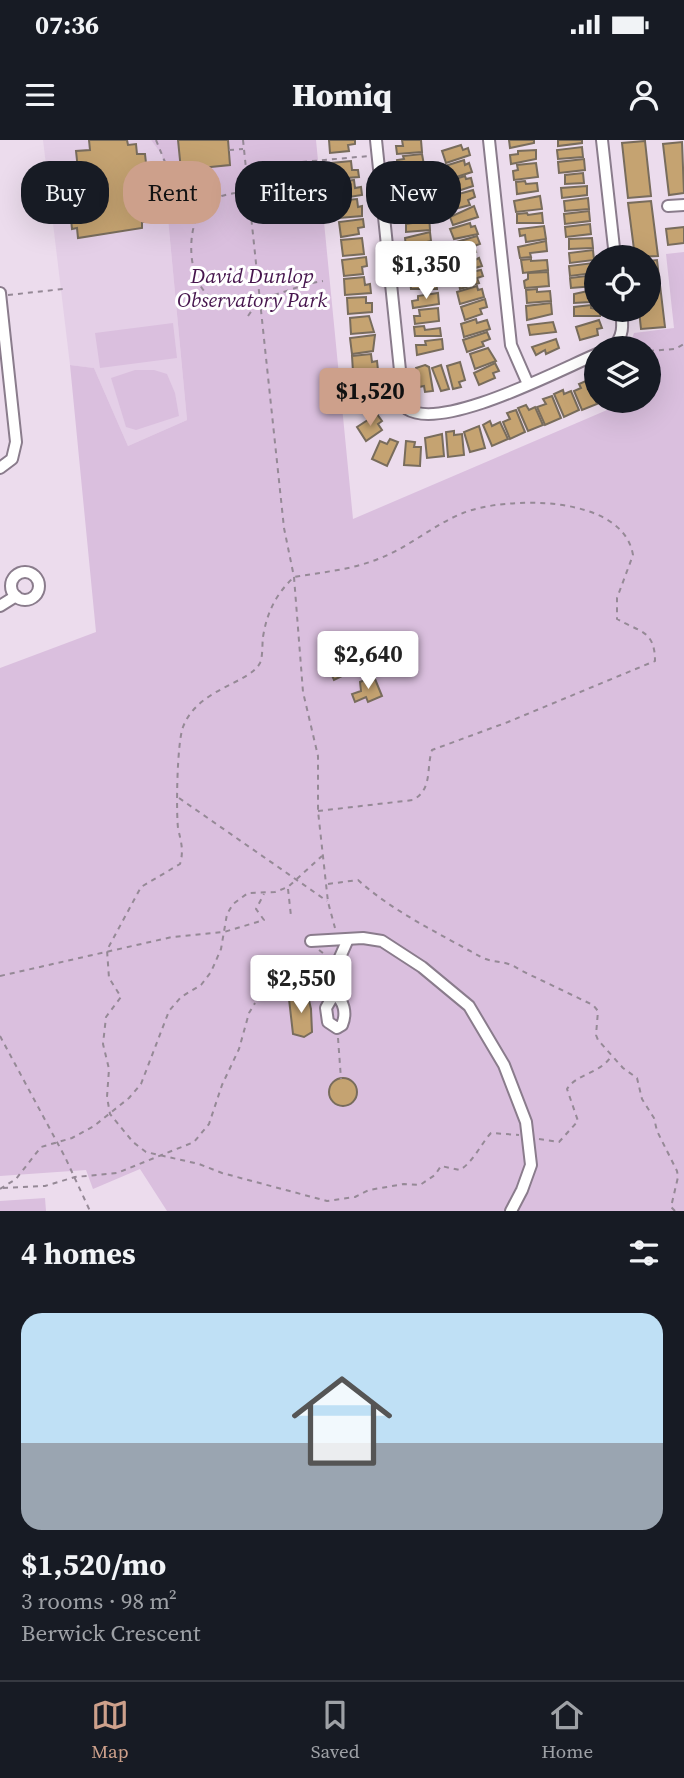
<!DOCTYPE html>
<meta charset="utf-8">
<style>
:root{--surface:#171b24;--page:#20242c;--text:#f1f3f6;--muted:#9ea1a6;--line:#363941;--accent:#cda08b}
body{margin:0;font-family:"Source Serif 4",serif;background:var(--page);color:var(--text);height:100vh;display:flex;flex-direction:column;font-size:26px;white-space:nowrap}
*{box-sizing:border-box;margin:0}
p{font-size:23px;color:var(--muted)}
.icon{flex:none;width:38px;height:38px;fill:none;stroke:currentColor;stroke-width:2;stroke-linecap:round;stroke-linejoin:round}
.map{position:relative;height:1071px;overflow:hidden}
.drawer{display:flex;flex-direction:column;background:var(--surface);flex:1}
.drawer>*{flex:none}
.top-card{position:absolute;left:21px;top:21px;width:642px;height:63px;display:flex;gap:14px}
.tools{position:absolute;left:584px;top:105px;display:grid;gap:14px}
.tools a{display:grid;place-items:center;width:77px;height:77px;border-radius:50%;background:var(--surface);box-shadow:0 7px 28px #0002;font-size:35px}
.price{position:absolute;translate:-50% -60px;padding:0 16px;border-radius:7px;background:#fff;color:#222;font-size:23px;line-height:46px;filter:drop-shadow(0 2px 4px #0008)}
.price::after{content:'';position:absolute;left:50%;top:42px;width:21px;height:16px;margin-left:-10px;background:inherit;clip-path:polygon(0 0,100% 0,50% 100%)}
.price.active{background:var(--accent);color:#111}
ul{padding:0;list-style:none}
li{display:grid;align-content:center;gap:14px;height:371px;padding:0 21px}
li span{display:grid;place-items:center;height:217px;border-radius:21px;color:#555}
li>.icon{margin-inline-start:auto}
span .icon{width:126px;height:126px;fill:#fffc;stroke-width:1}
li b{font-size:30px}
h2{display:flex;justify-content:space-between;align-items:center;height:84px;padding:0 21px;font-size:30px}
.tag{padding:0 24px;border-radius:28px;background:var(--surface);box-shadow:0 7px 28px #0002;font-size:24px;line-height:63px}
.tag.active{background:var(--accent);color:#111}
.status{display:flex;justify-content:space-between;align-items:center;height:49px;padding:0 35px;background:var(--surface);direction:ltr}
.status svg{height:19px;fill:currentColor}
header{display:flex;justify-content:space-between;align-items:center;height:91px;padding:0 21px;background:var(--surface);font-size:32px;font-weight:800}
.menu{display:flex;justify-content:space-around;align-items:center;height:98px;border-top:2px solid var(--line);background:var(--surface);font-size:19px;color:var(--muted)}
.menu a{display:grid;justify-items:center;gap:4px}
.menu .active{color:var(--accent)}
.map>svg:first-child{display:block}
</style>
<div class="status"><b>07:36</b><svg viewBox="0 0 49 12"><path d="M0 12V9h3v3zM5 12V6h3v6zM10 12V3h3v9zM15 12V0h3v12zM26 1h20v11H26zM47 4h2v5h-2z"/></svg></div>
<header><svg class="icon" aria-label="menu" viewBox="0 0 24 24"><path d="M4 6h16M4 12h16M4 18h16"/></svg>Homiq<svg class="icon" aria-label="person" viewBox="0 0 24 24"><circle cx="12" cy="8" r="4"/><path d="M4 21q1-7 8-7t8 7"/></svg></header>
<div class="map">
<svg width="684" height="1071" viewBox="0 0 684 1071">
<rect width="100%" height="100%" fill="#ecdced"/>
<path fill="#e4cfe7" d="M43,0h108l11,15 25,265 -59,26 -34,-78 -24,-3z"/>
<g fill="#dabfde">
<path d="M151,0h165l37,379 275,-118h21v-53h-20l5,-15 40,-5 -8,-74 18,-2v959h-517l-27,-42 -47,20 -7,-19 -86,6v-508l96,-36 -26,-267 24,3 34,78 59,-26 -25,-265z"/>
<path d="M173,183l4,35 -77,10 -5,-35z"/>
<path d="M135,230h19l13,4 8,19 4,23 -43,14 -10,-3 -15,-49z"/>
<path d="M45,1058l1,13h-46v-10z"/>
</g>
<g fill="#c5a371" stroke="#786c5c" stroke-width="2">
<path d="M89,0h38l1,5 8,-1 1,10h8l1,9h6l1,9 -6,1 1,13 6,-1 1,9h-5l1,12 6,-1 1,10h-6l1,6 -11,1v6l-64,10 -1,-10 -5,1 -2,-21 12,-1 -6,-56 14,-1z"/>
<path d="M178,0h50l2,25 -49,5z"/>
<path d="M329,0h26v4l-7,1 1,6 -19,2z"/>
<path d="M402,0h19l1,12 -25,2 -1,-8h7z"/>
<path d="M509,0h25v3l-24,5z"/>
<path d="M558,0h24v3l-24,3z"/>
<path d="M645,1l6,55 -23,2 -6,-55z"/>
<path d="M682,2l2,51 -15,2 -6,-51z"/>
<path d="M461,5l2,5 5,-2 2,7 -24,8 -4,-12z"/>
<path d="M582,7l1,10 -25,2 -1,-9z"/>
<path d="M536,10v9l-25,5 -1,-9 8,-1v-3z"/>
<path d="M422,14l2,11 -26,4 -1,-9 7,-1 -1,-3z"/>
<path d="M584,19l1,11 -26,3 -1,-11z"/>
<path d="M464,20l1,5 4,-2 3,9 -22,7 -5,-13z"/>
<path d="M351,21l1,9h6l1,7 -26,2 -2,-16z"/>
<path d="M536,23l2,14 -24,3 -1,-9 5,-1 -1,-5z"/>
<path d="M423,30l2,13 -25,2 -1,-8 6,-1v-4z"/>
<path d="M583,33l1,10 -19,1v-9z"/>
<path d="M465,36l1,3 5,-1 2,8 -24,8 -4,-12z"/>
<path d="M354,40l1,8 6,-1 1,8 -26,4 -2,-16z"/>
<path d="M525,41l1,3 11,-1 1,8 -21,3 -1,-12z"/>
<path d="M410,46v3l16,-2 1,10h-26l-1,-10z"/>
<path d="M587,46v9l-25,3 -1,-10z"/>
<path d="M473,50l2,7 -7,3 2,5 -19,5 -3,-13z"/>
<path d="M540,56l2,13 -26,3 -2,-11z"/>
<path d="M588,58l1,11 -24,2 -1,-10z"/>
<path d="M357,59l1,8 4,-1v10l-23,2 -2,-17z"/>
<path d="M428,59l2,10 -3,5 -24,3 -1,-10h5l-1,-5z"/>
<path d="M651,61l7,55 -23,1 -7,-54z"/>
<path d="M474,66l4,11 -25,8 -3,-8z"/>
<path d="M589,71l1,10 -25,3 -1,-10z"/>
<path d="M527,73l1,2 14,-2 1,10h-26v-9z"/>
<path d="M429,75l1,15 -24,2v-8l7,-1 -1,-6z"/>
<path d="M363,79l1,8 -6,1 1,6 -18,3 -2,-15z"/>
<path d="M470,83l1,4 4,-1 3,8 -24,5 -4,-10z"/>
<path d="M590,84l1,10 -25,3 -1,-10z"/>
<path d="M544,86l2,13 -20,3 -1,-7 -5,1 -1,-7z"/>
<path d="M684,87v16l-16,2 -2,-16z"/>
<path d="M430,92l1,9 -25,6 -1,-9z"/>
<path d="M477,96l3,8 -6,2 2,6 -19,5 -4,-14z"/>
<path d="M362,98l2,16 -21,2 -2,-16z"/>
<path d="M592,98l1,10 -24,1v-10z"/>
<path d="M546,101l1,10 -17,2 1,4 -11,1 -2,-11z"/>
<path d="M432,106l1,14 -25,2 3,-15z"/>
<path d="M593,110l1,10 -24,3 -1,-10z"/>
<path d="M473,114l2,6 4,-2 3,8 -24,7 -4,-13z"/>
<path d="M366,117l1,9 -5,1 1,7 -19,2 -2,-16z"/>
<path d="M531,119v2l16,-1 1,10 -25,3 -2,-13z"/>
<path d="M657,120l8,67 -24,2 -2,-19h10v-49z"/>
<path d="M433,122l3,8 -3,5 -24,3 -1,-8 6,-1v-5z"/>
<path d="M593,123l1,10 -24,3 -1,-10z"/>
<path d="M481,130l2,6 -6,2 2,5 -19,6 -3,-14z"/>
<path d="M548,132l1,14 -24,2 -1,-7 4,-2v-6z"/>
<path d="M594,135l1,11 -24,2 -1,-10z"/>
<path d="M364,137l1,8 5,-1 1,9 -26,2 -1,-16z"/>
<path d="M421,139v3l15,-2 1,9h-26l-1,-9z"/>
<path d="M477,146l1,4 4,-1 2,8 -24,7 -3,-12z"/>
<path d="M537,149v3l13,-1 1,10 -24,2 -1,-13z"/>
<path d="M597,149v9l-7,1v3l-16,1v-9z"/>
<path d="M438,153l1,11 -26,4 -1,-7 6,-1v-4z"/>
<path d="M366,157v6h6v9l-24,2 -1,-16z"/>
<path d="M485,159l2,8 -7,2 2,5 -17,6 -4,-13z"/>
<path d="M551,163l1,11 -25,6 -1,-14z"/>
<path d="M591,165v3l9,2v6h-26v-9z"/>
<path d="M438,168l1,13 -24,3 -1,-8h6l-1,-6z"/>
<path d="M369,176l5,16 -23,2 -1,-16z"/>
<path d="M476,179l1,4 10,-3 3,9 -26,8 -3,-13z"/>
<path d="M599,180l3,8 -5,1 1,6 -18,5 -4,-13z"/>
<path d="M553,182l3,10 -26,3 -2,-10z"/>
<path d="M424,186l1,4 15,-2 1,8h-26l-1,-9z"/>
<path d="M487,192l3,7 -8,3 2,4 -17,6 -4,-12z"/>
<path d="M375,195l-2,16 -21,3 -2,-16z"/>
<path d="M442,199l1,10 -26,6 -1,-10h10l-1,-4z"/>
<path d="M556,199l3,9 -13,6 -1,-4 -9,5 -4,-8z"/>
<path d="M488,208l8,13 -21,8 -5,-15z"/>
<path d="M371,214l1,8 5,-1 1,9 -25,2 -1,-16z"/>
<path d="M460,222l5,18 -6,2 2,5 -8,2 -6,-23z"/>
<path d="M495,223l4,8 -6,2 2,5 -16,7 -5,-12z"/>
<path d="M425,225l4,2 4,24 -8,1 -1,-6 -5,1 -3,-19z"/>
<path d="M441,225l8,24 -8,2 -9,-23z"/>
<path d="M378,234v16l-21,3 -2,-17z"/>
<path d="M588,240l9,24 -15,6 -8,-19 7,-3 -2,-4z"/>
<path d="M563,250l1,4 7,-3 8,19 -15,7 -10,-23z"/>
<path d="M379,252l-1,17 -20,3 -2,-17z"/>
<path d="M552,256l9,22 -16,7 -8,-18 9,-3 -3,-5z"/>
<path d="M526,265l3,5 6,-3 8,18 -15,6 -10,-23z"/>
<path d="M516,270l9,22 -15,7 -7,-17 7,-3 -3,-6z"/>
<path d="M377,274l5,7 -4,3 4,6 -16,11 -9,-14z"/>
<path d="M490,281l2,5 8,-4 8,17 -16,7 -9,-21z"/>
<path d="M479,286l6,22 -15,4 -6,-20z"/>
<path d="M454,291v4l8,-1 2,21 -16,2 -2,-25z"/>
<path d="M442,294l2,22 -17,2 -2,-20z"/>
<path d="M390,299l8,3 -11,24 -15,-7 8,-18 7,3z"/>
<path d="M406,301l9,1 -1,5h7l-1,19 -16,-1z"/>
<path d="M337,525l5,11 -8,4 -5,-11z"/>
<path d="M370,538l1,3 4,-2 7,17 -14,6 -2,-5 -11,5 -3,-8 9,-3 -1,-9z"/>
<path d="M295,852l13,4 3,13 1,23 -8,5 -11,-3 -4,-35 5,-1z"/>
<circle cx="343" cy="952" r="14"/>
</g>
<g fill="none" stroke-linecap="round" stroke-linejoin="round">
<defs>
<g id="minor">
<path d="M376,0l27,259 4,10c35,23 152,-39 190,-55"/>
<path d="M489,0l22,205 17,39"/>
<path d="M602,0l13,117"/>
<path d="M668,66l16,-1"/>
<path d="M0,153l16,149 -4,17 -12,9"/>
<path d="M612,208c12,-11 11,-23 9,-38"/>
<circle cx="25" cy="446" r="14"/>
<path d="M0,466l16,-10"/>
<path d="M311,801l52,-3 19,3 40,26 47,39 35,59 22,57 5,43 -9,25 -11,21"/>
<path d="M334,854c10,7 13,19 8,31l-5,3 -9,-6 -2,-14 8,-14v-23l14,-32"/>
</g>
</defs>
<use href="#minor" stroke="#8a7c8c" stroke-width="14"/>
<g stroke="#958996" stroke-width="2" stroke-dasharray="5 5" stroke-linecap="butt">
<path d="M156,0l9,22 5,52"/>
<path d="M243,0l41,388 10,49 9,115 15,64v55l10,91 7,26"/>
<path d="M229,10l14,-1"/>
<path d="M302,22l67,-6"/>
<path d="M246,52c-15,1 -29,3 -41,13 -21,20 -19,85 13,96 29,10 75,-16 105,-20"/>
<path d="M8,155l55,-6"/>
<path d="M248,176l12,-17"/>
<path d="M628,206l9,2"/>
<path d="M649,211l26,-2 9,-5"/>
<path d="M179,658l148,103"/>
<path d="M318,671l95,-11c20,-11 13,-32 19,-50l76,-28 147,-61c0,-31 -16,-29 -38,-42v-21l16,-43c-10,-61 -127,-59 -170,-42 -30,12 -55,35 -85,46 -27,11 -56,13 -84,18 -18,17 -27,35 -31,60 -1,8 0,19 -3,26 -11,21 -62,25 -77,64 -6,16 -7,83 -5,101 3,14 6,22 2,36l-39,23 -34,63 2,28 12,19 -15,20 -3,27 6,25 -2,28 3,17 23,28 13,10 53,12 23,9 105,28 28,-4 14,-7 35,-6 16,1 15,-10 6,-9 19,4c14,-9 20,-25 31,-37l28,2"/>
<path d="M328,744l30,-4c34,31 82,54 123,77 14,7 24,2 39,13l73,35 5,6 -2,24 2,5 25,28 14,10 5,21 12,19 3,13 20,40 1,6 -7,30 4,4"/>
<path d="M288,749l3,27"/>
<path d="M319,810l9,7"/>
<path d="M0,836l172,-39 52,-5 40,-12 -8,-11 8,-15"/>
<path d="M0,896l65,121 25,54"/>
<path d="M338,898l3,41"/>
<path d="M539,999l20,3 19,-21 -11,-32c10,-16 34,-15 45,-34"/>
<path d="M3,1048l42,-2 30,-9 42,-4 77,-31 15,-18 13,-39 17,-36 10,-36 6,-10"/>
<path d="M0,1049l16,-10 25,-32 31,-9 22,-12 35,-28 12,-14 28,-73 12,-14 20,-12 10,-13 10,-23 6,-35 6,-10 15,-11 27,-1 13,-5 34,-31"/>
</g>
<use href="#minor" stroke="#fff" stroke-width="10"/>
</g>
<g text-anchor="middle" stroke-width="6" stroke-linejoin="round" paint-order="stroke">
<g font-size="21" font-style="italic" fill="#46154d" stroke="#fff">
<text x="252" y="143">David Dunlop<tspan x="252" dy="24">Observatory Park</tspan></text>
</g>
</g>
</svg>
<div class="tools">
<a><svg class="icon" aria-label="locate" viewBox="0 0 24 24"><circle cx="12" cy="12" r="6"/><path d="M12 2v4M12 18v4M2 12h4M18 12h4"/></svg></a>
<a><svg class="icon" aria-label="layers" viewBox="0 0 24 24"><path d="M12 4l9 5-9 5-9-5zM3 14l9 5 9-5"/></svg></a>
</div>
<b class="price" style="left:426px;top:161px">$1,350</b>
<b class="price active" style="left:370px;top:288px">$1,520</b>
<b class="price" style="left:368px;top:551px">$2,640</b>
<b class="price" style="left:301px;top:875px">$2,550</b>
<div class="top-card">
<a class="tag">Buy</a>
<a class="tag active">Rent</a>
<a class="tag">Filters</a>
<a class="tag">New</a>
</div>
</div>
<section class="drawer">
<h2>4 homes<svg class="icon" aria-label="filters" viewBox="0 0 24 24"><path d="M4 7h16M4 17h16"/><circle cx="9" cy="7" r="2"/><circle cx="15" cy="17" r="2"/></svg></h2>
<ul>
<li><span style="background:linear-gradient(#bfe0f5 60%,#9aa5b1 0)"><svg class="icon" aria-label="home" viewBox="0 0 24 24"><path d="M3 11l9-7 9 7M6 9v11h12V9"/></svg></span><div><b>$1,520/mo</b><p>3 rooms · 98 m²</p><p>Berwick Crescent</p></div></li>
</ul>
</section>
<nav class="menu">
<a class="active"><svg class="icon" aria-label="map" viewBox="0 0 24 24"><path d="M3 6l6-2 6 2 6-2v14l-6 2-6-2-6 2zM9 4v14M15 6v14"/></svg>Map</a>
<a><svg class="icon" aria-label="saved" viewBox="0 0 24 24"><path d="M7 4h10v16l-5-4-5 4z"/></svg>Saved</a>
<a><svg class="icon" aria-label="home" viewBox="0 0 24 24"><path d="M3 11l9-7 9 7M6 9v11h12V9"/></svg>Home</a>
</nav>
